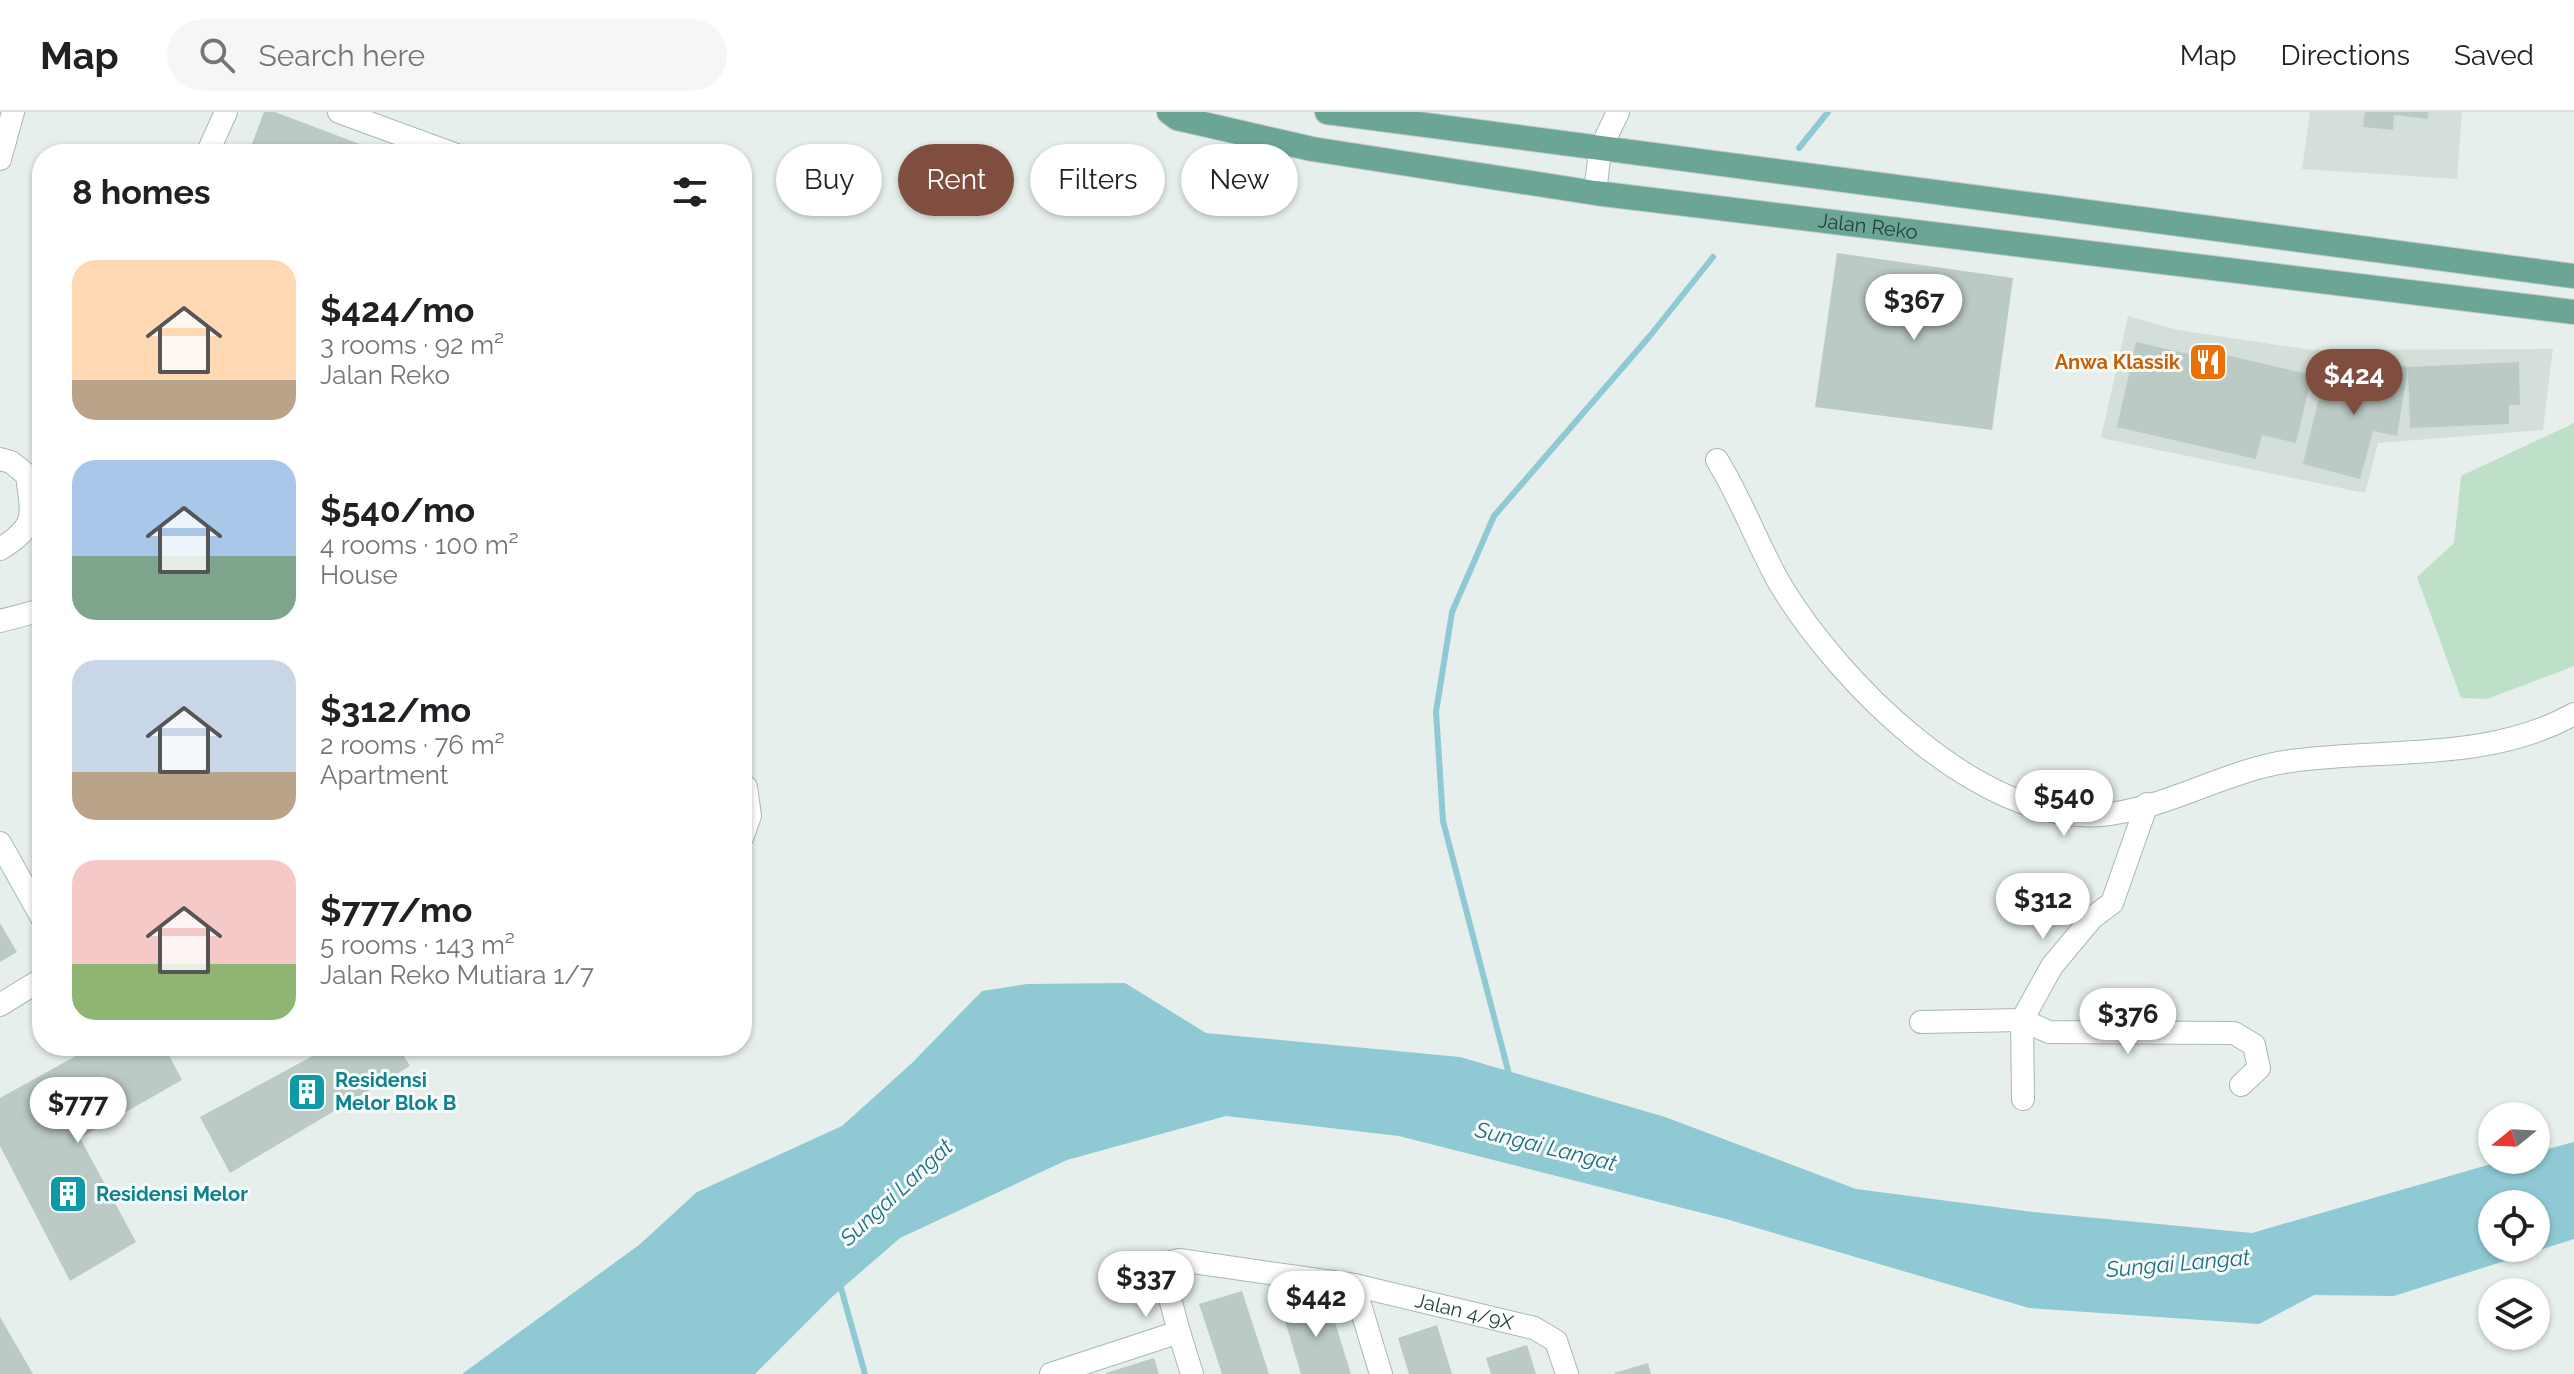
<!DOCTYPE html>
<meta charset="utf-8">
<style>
:root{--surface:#fff;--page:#f6f6f6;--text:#202124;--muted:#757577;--line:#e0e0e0;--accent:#7f4e3f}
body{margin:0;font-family:Raleway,sans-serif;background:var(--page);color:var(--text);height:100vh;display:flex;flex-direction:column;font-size:30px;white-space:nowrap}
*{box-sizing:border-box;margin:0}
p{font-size:26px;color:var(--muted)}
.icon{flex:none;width:44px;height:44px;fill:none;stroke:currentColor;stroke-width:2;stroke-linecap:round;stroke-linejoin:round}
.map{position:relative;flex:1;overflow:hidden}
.panel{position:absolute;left:32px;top:32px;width:720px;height:912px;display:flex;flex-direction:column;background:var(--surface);border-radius:32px;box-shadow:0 2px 6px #0004}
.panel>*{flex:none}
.guide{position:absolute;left:776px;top:32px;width:760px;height:72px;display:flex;gap:16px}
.needle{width:52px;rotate:252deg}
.fabs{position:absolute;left:2478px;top:990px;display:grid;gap:16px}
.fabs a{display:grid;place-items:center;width:72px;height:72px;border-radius:50%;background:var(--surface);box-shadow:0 2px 6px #0004;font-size:40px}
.price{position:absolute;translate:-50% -68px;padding:0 18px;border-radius:28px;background:#fff;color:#222;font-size:26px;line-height:52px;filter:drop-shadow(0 2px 4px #0008)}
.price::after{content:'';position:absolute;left:50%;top:48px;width:24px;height:18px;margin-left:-12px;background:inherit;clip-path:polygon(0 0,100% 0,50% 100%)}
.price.active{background:var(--accent);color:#fff}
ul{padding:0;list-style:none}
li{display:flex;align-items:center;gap:24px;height:200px;padding:0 40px}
li span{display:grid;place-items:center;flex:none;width:224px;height:160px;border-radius:24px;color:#555}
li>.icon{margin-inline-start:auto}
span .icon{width:96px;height:96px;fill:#fffc;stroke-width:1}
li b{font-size:34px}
h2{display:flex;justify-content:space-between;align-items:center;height:96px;padding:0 40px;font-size:34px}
.chip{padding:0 28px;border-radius:36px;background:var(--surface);box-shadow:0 2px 6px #0004;font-size:28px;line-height:72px}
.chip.active{background:var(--accent);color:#fff}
header{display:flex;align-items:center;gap:48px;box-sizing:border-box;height:112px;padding:0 40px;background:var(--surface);border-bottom:2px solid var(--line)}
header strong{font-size:38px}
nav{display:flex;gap:44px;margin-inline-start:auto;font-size:28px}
.search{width:560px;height:72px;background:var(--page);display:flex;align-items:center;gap:20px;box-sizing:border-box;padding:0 28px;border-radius:44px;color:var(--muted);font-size:30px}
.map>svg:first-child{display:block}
</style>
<header>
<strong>Map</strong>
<div class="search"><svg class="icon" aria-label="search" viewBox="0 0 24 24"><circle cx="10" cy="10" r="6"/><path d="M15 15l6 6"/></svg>Search here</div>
<nav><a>Map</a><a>Directions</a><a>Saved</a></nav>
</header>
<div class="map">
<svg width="2574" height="1262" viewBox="0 0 2574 1262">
<rect width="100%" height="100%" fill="#e6efeb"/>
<g fill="#d4dfda">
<path d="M2310,0h152l-5,67 -155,-10z"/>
<path d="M2128,204l50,14 134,20 241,-1 -10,81 -165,13 -13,50 -264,-55z"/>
</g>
<path fill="#bfe0c8" d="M2574,311v243l-87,33 -26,-1 -44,-121 37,-34 7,-67z"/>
<path fill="#8ec9d4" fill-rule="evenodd" d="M1125,871l81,50 254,24 205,60 191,72 177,23 219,21 253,-73h31v-8l38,-10v97l-180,57 -80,-1 -55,29 -230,-16 -303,-89 -327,-83 -173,-20 -159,44 -167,78 -68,59 -77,77h-293l177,-129 58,-53 145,-66 70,-63 70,-72 45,-7zM2492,1092h44v44h-44z"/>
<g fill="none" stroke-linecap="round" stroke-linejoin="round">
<g stroke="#8ec9d4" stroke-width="6">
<path d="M1799,36l29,-36"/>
<path d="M1510,966l-67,-257 -7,-109 16,-100 42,-96 155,-179 64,-80"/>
<path d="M839,1169l26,93"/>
</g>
</g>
<g fill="#bbcac4">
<path d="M264,0h11l111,42h-122l-14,-5z"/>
<path d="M2365,0h63v7l-34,-4 -1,15 -30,-3z"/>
<path d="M1837,141l176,25 -21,152 -177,-23z"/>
<path d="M2136,230l66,15 2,-7 108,25 -16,68 -34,-8 -6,24 -139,-32z"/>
<path d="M2519,250l1,43h-11v19l-99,4 -2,-61z"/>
<path d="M2327,252l57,12 2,-12 22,3 -11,69 -24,-5 -13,48 -57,-15z"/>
<path d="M0,811l17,29 -17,10z"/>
<path d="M94,934h70l18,34 -102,58 56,104 -66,39 -70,-135v-48z"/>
<path d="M331,934h67l12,20 -180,107 -30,-56z"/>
<path d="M1242,1179l11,34 16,49h-47l-17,-52 -6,-18z"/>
<path d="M1327,1185l24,77h-50l-19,-63z"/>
<path d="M0,1205l33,57h-33z"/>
<path d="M1437,1213l15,49h-43l-11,-36z"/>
<path d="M1527,1233l9,29h-45l-5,-16z"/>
<path d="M1154,1246l5,16h-53v-1z"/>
<path d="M1648,1251l3,11h-36l-1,-1z"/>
</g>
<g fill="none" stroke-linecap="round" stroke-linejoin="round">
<defs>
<g id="minor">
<path d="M339,0l115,42"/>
<path d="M207,42l19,-42"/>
<path d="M0,47l13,-47"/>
<path d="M1595,81l5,-43 18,-38"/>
<path d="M0,347l11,3 16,13c5,40 11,51 -27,74"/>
<path d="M1717,348c25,40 40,84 63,124 57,96 199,240 320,231 65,-5 125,-45 191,-54 93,-13 198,1 283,-47"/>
<path d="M0,509l42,-11"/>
<path d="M742,673l4,2 4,29 -8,22"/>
<path d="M0,731l42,75"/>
<path d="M0,893l42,-26"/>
<path d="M1921,910l101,-2 27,12 185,1 20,12 5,23 -18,17"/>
<path d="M2023,987l-1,-79 30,-54 40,-48 20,-15 35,-99"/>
<path d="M1354,1173l27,89"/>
<path id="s1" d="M1179,1220l-15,-56 7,-14 8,-2 175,25 180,43 22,13 11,33"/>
<path d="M1051,1262l128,-42 13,42"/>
</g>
<g id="primary">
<path id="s2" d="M1169,0l8,6 135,31 283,44 979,119"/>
<path d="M1327,0l1247,164"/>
</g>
</defs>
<use href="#minor" stroke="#a8b8b2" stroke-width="24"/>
<use href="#primary" stroke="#c2cac8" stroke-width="26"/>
<use href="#minor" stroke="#fff" stroke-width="22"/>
<use href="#primary" stroke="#6aa596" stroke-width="24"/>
</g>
<defs>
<symbol id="restaurant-square" viewBox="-11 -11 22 22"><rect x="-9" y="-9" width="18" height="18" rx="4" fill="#e8710a" stroke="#f7fbf9"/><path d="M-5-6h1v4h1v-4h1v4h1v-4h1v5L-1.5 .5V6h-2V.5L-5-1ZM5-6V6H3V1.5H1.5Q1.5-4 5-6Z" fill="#fff"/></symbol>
<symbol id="building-square" viewBox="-11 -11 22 22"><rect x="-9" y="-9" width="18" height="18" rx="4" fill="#0f9aa8" stroke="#f7fbf9"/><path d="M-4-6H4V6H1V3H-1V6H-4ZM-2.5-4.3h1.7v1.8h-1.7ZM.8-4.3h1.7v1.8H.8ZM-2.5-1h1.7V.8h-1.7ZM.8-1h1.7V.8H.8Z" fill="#fff"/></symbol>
</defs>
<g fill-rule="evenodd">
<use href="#restaurant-square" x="2186" y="228" width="44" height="44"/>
<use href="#building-square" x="285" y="958" width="44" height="44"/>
<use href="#building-square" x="46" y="1060" width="44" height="44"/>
</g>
<g text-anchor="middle" stroke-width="6" stroke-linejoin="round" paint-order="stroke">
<g font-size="20" fill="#24423a" stroke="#f7fbf9">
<text dy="7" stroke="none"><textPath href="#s2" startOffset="710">Jalan Reko</textPath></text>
<text dy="7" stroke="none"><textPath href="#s1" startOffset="372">Jalan 4/9X</textPath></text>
</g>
<g font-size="20" font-weight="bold" fill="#c56008" stroke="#f7fbf9" text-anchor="end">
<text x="2180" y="257">Anwa Klassik</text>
</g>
<g font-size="20" font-weight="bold" fill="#0d838f" stroke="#f7fbf9" text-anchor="start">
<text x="335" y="975">Residensi<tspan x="335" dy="23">Melor Blok B</tspan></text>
<text x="96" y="1089">Residensi Melor</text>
</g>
<g font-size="22" font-style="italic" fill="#1c6f80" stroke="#f7fbf9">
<text transform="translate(1546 1034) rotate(14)" y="8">Sungai Langat</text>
<text transform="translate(896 1080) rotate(-43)" y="8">Sungai Langat</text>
<text transform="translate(2178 1151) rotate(-5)" y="8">Sungai Langat</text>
</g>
</g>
</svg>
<div class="fabs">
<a><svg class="needle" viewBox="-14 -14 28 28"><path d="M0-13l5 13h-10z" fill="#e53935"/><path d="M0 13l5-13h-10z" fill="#757577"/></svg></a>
<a><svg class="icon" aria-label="locate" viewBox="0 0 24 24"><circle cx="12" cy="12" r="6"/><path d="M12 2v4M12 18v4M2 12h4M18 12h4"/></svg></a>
<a><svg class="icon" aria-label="layers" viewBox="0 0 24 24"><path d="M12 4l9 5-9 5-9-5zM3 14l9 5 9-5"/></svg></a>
</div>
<b class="price" style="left:1914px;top:230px">$367</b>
<b class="price active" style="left:2354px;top:305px">$424</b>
<b class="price" style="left:2064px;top:726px">$540</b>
<b class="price" style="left:2043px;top:829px">$312</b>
<b class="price" style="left:2128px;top:944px">$376</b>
<b class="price" style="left:78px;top:1033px">$777</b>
<b class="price" style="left:1146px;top:1207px">$337</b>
<b class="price" style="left:1316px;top:1227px">$442</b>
<div class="guide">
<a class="chip">Buy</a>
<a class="chip active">Rent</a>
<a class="chip">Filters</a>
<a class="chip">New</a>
</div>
<section class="panel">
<h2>8 homes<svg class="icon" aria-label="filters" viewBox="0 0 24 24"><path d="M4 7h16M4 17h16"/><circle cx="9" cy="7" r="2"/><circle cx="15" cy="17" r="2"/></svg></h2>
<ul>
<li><span style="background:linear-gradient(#ffd9b3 75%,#b9a48a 0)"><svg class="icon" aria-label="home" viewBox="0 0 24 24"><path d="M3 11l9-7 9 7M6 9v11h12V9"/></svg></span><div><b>$424/mo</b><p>3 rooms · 92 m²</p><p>Jalan Reko</p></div></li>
<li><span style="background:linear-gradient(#a9c7e8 60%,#7fa58c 0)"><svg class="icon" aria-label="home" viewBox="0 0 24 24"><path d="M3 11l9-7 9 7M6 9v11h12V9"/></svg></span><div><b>$540/mo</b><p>4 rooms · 100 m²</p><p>House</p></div></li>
<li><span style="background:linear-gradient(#c9d6e8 70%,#b9a48a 0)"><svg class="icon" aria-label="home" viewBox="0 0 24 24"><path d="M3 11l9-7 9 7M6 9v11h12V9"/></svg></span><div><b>$312/mo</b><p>2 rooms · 76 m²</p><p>Apartment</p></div></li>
<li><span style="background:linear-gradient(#f6c9c9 65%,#8fb573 0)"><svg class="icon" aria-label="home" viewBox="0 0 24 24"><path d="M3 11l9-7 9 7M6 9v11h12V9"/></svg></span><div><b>$777/mo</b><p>5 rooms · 143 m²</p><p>Jalan Reko Mutiara 1/7</p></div></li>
</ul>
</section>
</div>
